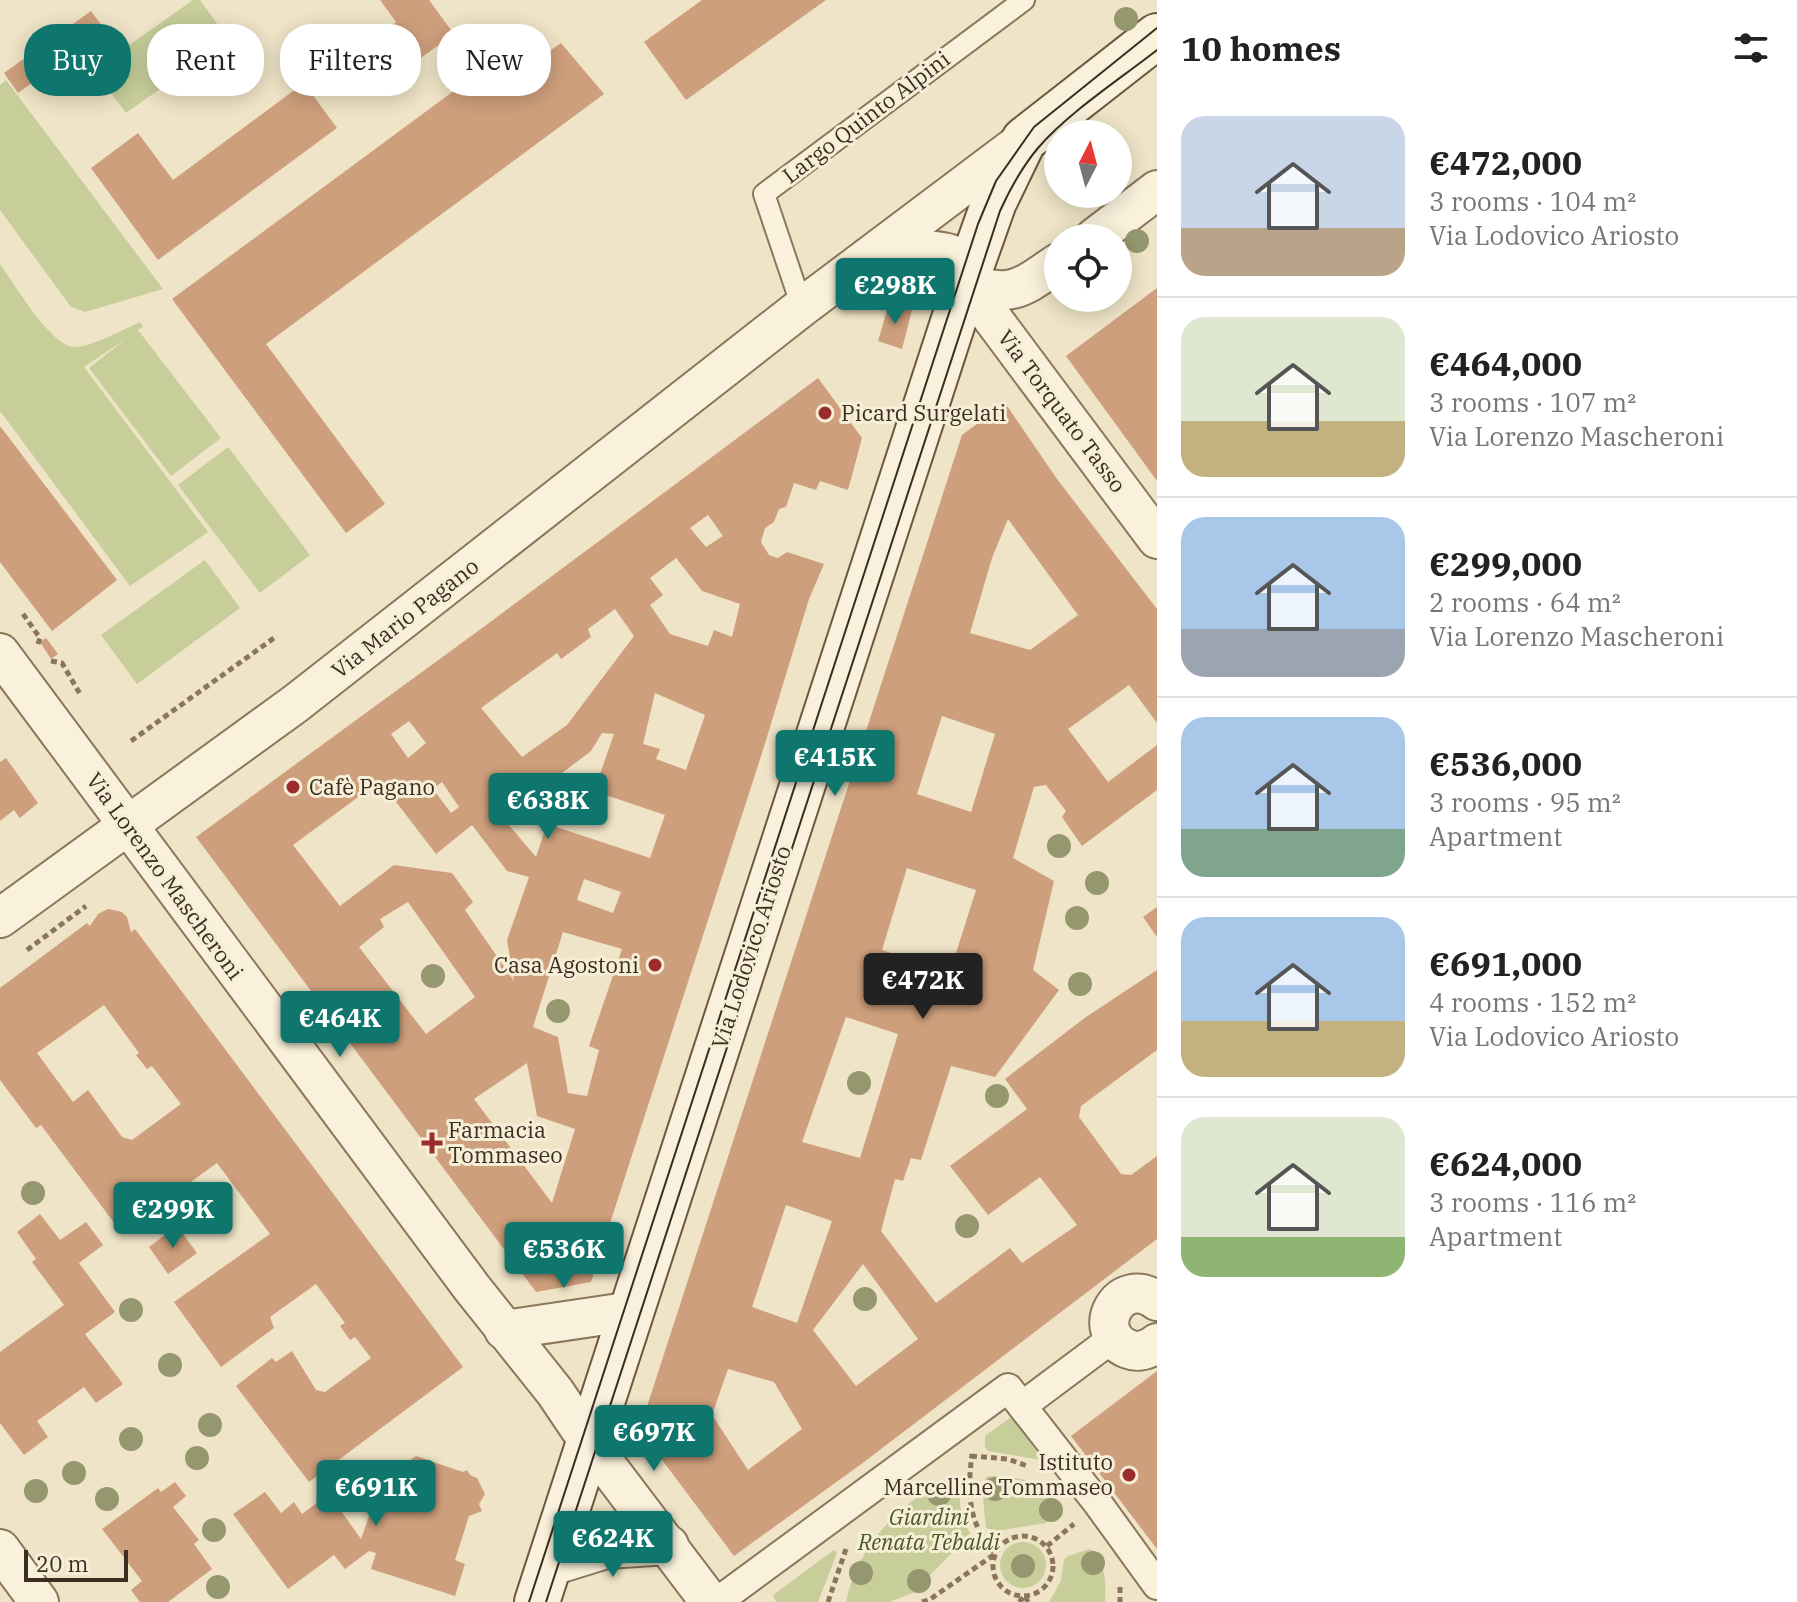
<!DOCTYPE html>
<meta charset="utf-8">
<style>
:root{--surface:#fff;--page:#f2f2f2;--text:#222;--muted:#767676;--line:#e0e0e0;--accent:#0f766e}
body{margin:0;font-family:"IBM Plex Serif",serif;background:var(--page);color:var(--text);height:100vh;display:flex;flex-direction:column;font-size:30px;white-space:nowrap}
*{box-sizing:border-box;margin:0}
p{font-size:26px;color:var(--muted)}
.icon{flex:none;width:44px;height:44px;fill:none;stroke:currentColor;stroke-width:2;stroke-linecap:round;stroke-linejoin:round}
.map{position:relative;flex:1;overflow:hidden}
.sheet{display:flex;flex-direction:column;background:var(--surface);width:640px}
.sheet>*{flex:none}
.banner{position:absolute;left:24px;top:24px;width:760px;height:72px;display:flex;gap:16px}
.needle{width:52px;rotate:6deg}
.tools{position:absolute;left:1044px;top:120px;display:grid;gap:16px}
.tools a{display:grid;place-items:center;width:88px;height:88px;border-radius:50%;background:var(--surface);box-shadow:0 4px 20px #0003;font-size:40px}
.scale{position:absolute;left:24px;bottom:20px;width:104px;box-sizing:border-box;padding-left:8px;border:4px solid #3b2d20;border-top:0;font-size:22px;line-height:28px;white-space:nowrap;color:#3b2d20;-webkit-text-stroke:6px #f6eed7;paint-order:stroke}
.price{position:absolute;translate:-50% -68px;padding:0 18px;border-radius:8px;background:var(--accent);color:#fff;font-size:26px;line-height:52px;filter:drop-shadow(0 2px 4px #0008)}
.price::after{content:'';position:absolute;left:50%;top:48px;width:24px;height:18px;margin-left:-12px;background:inherit;clip-path:polygon(0 0,100% 0,50% 100%)}
.price.active{background:#222;color:#fff}
ul{padding:0;list-style:none}
li{display:flex;align-items:center;gap:24px;height:200px;padding:0 24px}
li+li{border-top:2px solid var(--line)}
li span{display:grid;place-items:center;flex:none;width:224px;height:160px;border-radius:24px;color:#555}
li>.icon{margin-inline-start:auto}
span .icon{width:96px;height:96px;fill:#fffc;stroke-width:1}
li b{font-size:34px}
h2{display:flex;justify-content:space-between;align-items:center;height:96px;padding:0 24px;font-size:34px}
.tag{padding:0 28px;border-radius:32px;background:var(--surface);box-shadow:0 4px 20px #0003;font-size:28px;line-height:72px}
.tag.active{background:var(--accent);color:#fff}
main{display:flex;flex:1;min-height:0}
.map>svg:first-child{display:block}
</style>
<main>
<div class="map">
<svg width="1157" height="1602" viewBox="0 0 1157 1602">
<rect width="100%" height="100%" fill="#efe4c7"/>
<g fill="#c7ce9a">
<path d="M193,0h7l29,40 -103,73 -32,-43z"/>
<path d="M6,80l157,209 -78,23 -14,-5 -71,-97v-125z"/>
<path d="M0,264c14,19 51,83 75,83 17,0 49,-18 65,-25l3,5 -5,3 83,108 -50,38 -82,-108 38,-30 -43,29 124,165 -78,54 -130,-175z"/>
<path d="M228,447l82,108 -50,38 -82,-108z"/>
<path d="M205,560l35,48 -103,76 -36,-49z"/>
<path d="M1010,1418h3l29,42 -54,-9 -3,-4v-11z"/>
<path d="M952,1476l6,1c3,22 -1,34 12,56l-2,4 -44,44 -6,10 -29,11h-43c12,-58 55,-100 106,-126z"/>
<path d="M991,1476c22,1 57,4 65,26l-10,21 -50,8 -10,-3 -4,-39 4,-12z"/>
<circle cx="1023" cy="1565" r="23"/>
<path d="M1090,1549c16,10 16,35 15,53h-56l12,-21 3,-21 4,-4z"/>
<path d="M834,1550l3,3 -19,49h-42l-3,-7z"/>
</g>
<g fill="#ce9f7c" fill-rule="evenodd">
<path d="M380,0h49l25,34 -76,55 -26,-34 44,-33z"/>
<path d="M702,0h124l-140,100 -42,-58z"/>
<path d="M91,11l14,19 -87,63 -14,-20z"/>
<path d="M561,43l43,51 -338,250 119,160 -39,29 -174,-234 306,-226 14,19z"/>
<path d="M304,83l33,45 -179,132 -67,-92 47,-35 35,47z"/>
<path d="M1157,288v193l-91,-125z"/>
<path d="M889,304l23,6 -10,39 -24,-8z"/>
<path d="M818,378l44,60 -14,52 -28,-9 -4,9 -22,-7 -8,24 -7,2 -5,13 -9,6 -4,14 8,13 9,3 9,-6 37,12 -15,35 -46,151 -172,532 -55,10 -340,-455 293,-214zM708,515l15,21 -17,11 -16,-19zM676,558l26,33 38,13 -8,33 -18,-7 -6,16 -38,-12 -20,-29 13,-10 -13,-17zM615,609l19,27 -67,89 -45,32 -41,-49 76,-55 4,6 30,-22 -3,-8zM655,693l50,22 -19,55 -30,-11 4,-10 -17,-5zM409,721l17,22 -18,15 -17,-24zM602,733l12,1 -20,57 71,24 -15,43 -103,-34 -11,33 -33,-39 88,-67zM380,781l56,73 36,-29 35,46 22,6 -22,63 7,41 -49,-71 8,-8 -21,-29 -58,-8 -54,41 -47,-61zM442,782l17,25 -8,6 -18,-24zM584,879l37,13 -8,21 -36,-13zM408,902l67,95 -49,37 -67,-87 25,-20 -4,-8zM563,932l59,17 -33,97 10,4 -12,46 -19,-3 -10,-56 -25,-10zM527,1063l10,53 38,13 -23,74 -78,-104z"/>
<path d="M1005,403l52,76 100,130v114l-28,-38 -61,44 40,53 49,-37v45l-75,56 -20,-29 4,-6 -20,-26 -12,2 -21,71 41,23 -21,89 26,20 -64,87 -44,-11 -30,94 -10,-2 -8,23 -8,-2 -14,52 55,72 74,-55 12,15 55,-38 -37,-48 -52,38 -38,-49 77,-57 -22,-30 81,-62 71,-47v80l-76,56 -2,11 42,57 10,1 26,-19v83l-297,226 -126,91 -89,-119 -4,-12 321,-990zM1008,519l70,96 -48,35 -60,-17 22,-75zM942,716l53,18 -24,78 -54,-18zM907,868l69,22 -26,82 -68,-22zM846,1017l52,17 -38,124 -58,-16zM786,1205l46,16 -35,102 -45,-16zM863,1264l55,75 -62,47 -43,-56zM728,1369l46,13 28,47 -54,41 -36,-55z"/>
<path d="M0,426l117,154 -65,51 -52,-69z"/>
<path d="M46,638l12,16 -7,5 -11,-17z"/>
<path d="M6,758l32,45 -18,15 -6,-8 -14,11v-59z"/>
<path d="M1157,907v30l-14,-20z"/>
<path d="M108,909l14,3 5,5 4,15 4,-3 328,438 -154,115 -73,-96 36,-28 4,4 16,-11 24,39 9,2 46,-34 -16,-21 -5,3 -10,-14 5,-3 -29,-39 -46,33 4,11 -53,39 -47,-65 96,-68 -53,-71 -96,69 -80,-107 -5,3 -36,-48v-92l87,-65 3,3 8,-12zM104,1005l35,48 -3,2 11,14 5,-3 29,38 -49,36 -10,-3 -34,-47 -15,12 -36,-49z"/>
<path d="M40,1214l20,26 26,-18 17,23 -24,18 36,49 -30,22 38,50 -27,19 -12,-16 -47,34 11,16 -24,18 -24,-32v-71l64,-47 -32,-43 4,-3 -19,-27z"/>
<path d="M177,1226l20,27 -29,21 -19,-27z"/>
<path d="M1157,1371v178l-86,-113z"/>
<path d="M416,1456l47,16 4,-2 3,5 7,3 8,16 -6,10 3,7 -13,5 -14,44 10,4 -10,32 -84,-27 5,-16 -7,-2 -24,18 -11,-14 -46,34 -55,-75 32,-22 16,21 13,-11 8,12 27,-20 32,45 20,-57z"/>
<path d="M175,1482l11,14 -13,11 26,33 -5,4 18,25 -44,33h-28l-9,-12 11,-9 -40,-52 56,-41 3,4z"/>
</g>
<g fill="none" stroke-linecap="round" stroke-linejoin="round">
<defs>
<path id="service" d="M802,307l-38,-113 260,-194"/>
<g id="pedestrian">
<path d="M1022,1406l91,-68"/>
<path d="M717,1602l291,-214 91,117 58,80"/>
</g>
<g id="minor">
<path d="M1094,238l63,-48"/>
<path d="M877,252c32,-2 67,-7 95,12"/>
<path d="M966,283l191,256"/>
<path d="M966,283c46,15 54,6 92,-20"/>
<path d="M0,653l472,635 83,104 33,49 122,161"/>
<path d="M0,918l295,-214 507,-397 222,-167"/>
<path d="M1157,1301c-38,-28 -69,31 -29,48 10,4 20,1 29,-6"/>
<path d="M504,1330l129,-19"/>
<path d="M0,1549l39,53"/>
<path d="M548,1567l58,-18 63,-4"/>
</g>
<path id="secondary" d="M537,1602l435,-1338 22,-62 30,-62 133,-104"/>
</defs>
<use href="#service" stroke="#8b765c" stroke-width="24"/>
<use href="#pedestrian" stroke="#8b765c" stroke-width="32"/>
<use href="#minor" stroke="#8b765c" stroke-width="42"/>
<use href="#secondary" stroke="#6d573f" stroke-width="48"/>
<g stroke="#8b765c" stroke-width="5" stroke-dasharray="6 4" stroke-linecap="butt">
<path d="M23,614l17,24 -2,6"/>
<path d="M51,661l11,2 18,31"/>
<path d="M131,741l143,-103"/>
<path d="M27,950l59,-44"/>
<path d="M971,1456l37,3 19,7"/>
<circle cx="1023" cy="1566" r="30"/>
<path d="M1047,1546l27,-22"/>
<path d="M1120,1587v15"/>
<path d="M828,1602l19,-56"/>
<path d="M922,1602l7,-2 66,-46c-27,-31 -28,-60 -23,-100"/>
<path d="M1019,1602l6,-6 3,6"/>
</g>
<use href="#service" stroke="#f9f1db" stroke-width="20"/>
<use href="#pedestrian" stroke="#f9f1db" stroke-width="28"/>
<use href="#minor" stroke="#f9f1db" stroke-width="38"/>
<use href="#secondary" stroke="#f9f1db" stroke-width="44"/>
<g stroke="#3b2d20" stroke-width="2">
<path d="M529,1602l449,-1378 18,-43 38,-54 123,-99"/>
<path d="M546,1602l454,-1391c10,-22 22,-44 38,-63 30,-35 82,-69 119,-98"/>
</g>
</g>
<g fill="#95976e">
<circle cx="1126" cy="19" r="12"/>
<circle cx="1137" cy="241" r="12"/>
<circle cx="1059" cy="846" r="12"/>
<circle cx="1097" cy="883" r="12"/>
<circle cx="1077" cy="918" r="12"/>
<circle cx="433" cy="976" r="12"/>
<circle cx="1080" cy="984" r="12"/>
<circle cx="558" cy="1011" r="12"/>
<circle cx="859" cy="1083" r="12"/>
<circle cx="997" cy="1096" r="12"/>
<circle cx="33" cy="1193" r="12"/>
<circle cx="967" cy="1226" r="12"/>
<circle cx="865" cy="1299" r="12"/>
<circle cx="131" cy="1310" r="12"/>
<circle cx="170" cy="1365" r="12"/>
<circle cx="210" cy="1425" r="12"/>
<circle cx="131" cy="1439" r="12"/>
<circle cx="197" cy="1458" r="12"/>
<circle cx="74" cy="1473" r="12"/>
<circle cx="995" cy="1489" r="12"/>
<circle cx="36" cy="1491" r="12"/>
<circle cx="939" cy="1494" r="12"/>
<circle cx="345" cy="1495" r="12"/>
<circle cx="107" cy="1499" r="12"/>
<circle cx="1051" cy="1510" r="12"/>
<circle cx="214" cy="1530" r="12"/>
<circle cx="1093" cy="1563" r="12"/>
<circle cx="1023" cy="1566" r="12"/>
<circle cx="861" cy="1573" r="12"/>
<circle cx="919" cy="1581" r="12"/>
<circle cx="218" cy="1587" r="12"/>
</g>
<g fill="#9b2c2b" stroke="#f6eed7" stroke-width="3">
<circle cx="825" cy="413" r="8"/>
<circle cx="293" cy="787" r="8"/>
<circle cx="655" cy="965" r="8"/>
<path d="M428 1131h8v8h8v8h-8v8h-8v-8h-8v-8h8z"/>
<circle cx="1129" cy="1475" r="8"/>
</g>
<g text-anchor="middle" stroke-width="6" stroke-linejoin="round" paint-order="stroke">
<g font-size="22" fill="#3b2d20" stroke="#f6eed7">
<text transform="translate(866 117) rotate(-37)" y="8">Largo Quinto Alpini</text>
<text transform="translate(1062 411) rotate(53)" y="8">Via Torquato Tasso</text>
<text transform="translate(405 618) rotate(-38)" y="8">Via Mario Pagano</text>
<text transform="translate(165 876) rotate(54)" y="8">Via Lorenzo Mascheroni</text>
<text transform="translate(751 947) rotate(-72)" y="8">Via Lodovico Ariosto</text>
</g>
<g font-size="22" fill="#3b2d20" stroke="#f6eed7" text-anchor="start">
<text x="841" y="421">Picard Surgelati</text>
<text x="309" y="795">Cafè Pagano</text>
<text x="639" y="973" text-anchor="end">Casa Agostoni</text>
<text x="448" y="1138">Farmacia<tspan x="448" dy="25">Tommaseo</tspan></text>
<text x="1113" y="1470" text-anchor="end">Istituto<tspan x="1113" dy="25">Marcelline Tommaseo</tspan></text>
</g>
<g font-size="22" font-style="italic" fill="#4b5826" stroke="#f6eed7">
<text x="929" y="1525">Giardini<tspan x="929" dy="25">Renata Tebaldi</tspan></text>
</g>
</g>
</svg>
<div class="tools">
<a><svg class="needle" viewBox="-14 -14 28 28"><path d="M0-13l5 13h-10z" fill="#e53935"/><path d="M0 13l5-13h-10z" fill="#767676"/></svg></a>
<a><svg class="icon" aria-label="locate" viewBox="0 0 24 24"><circle cx="12" cy="12" r="6"/><path d="M12 2v4M12 18v4M2 12h4M18 12h4"/></svg></a>
</div>
<div class="scale">20 m</div>
<b class="price" style="left:895px;top:326px">€298K</b>
<b class="price" style="left:835px;top:798px">€415K</b>
<b class="price" style="left:548px;top:841px">€638K</b>
<b class="price active" style="left:923px;top:1021px">€472K</b>
<b class="price" style="left:340px;top:1059px">€464K</b>
<b class="price" style="left:173px;top:1250px">€299K</b>
<b class="price" style="left:564px;top:1290px">€536K</b>
<b class="price" style="left:654px;top:1473px">€697K</b>
<b class="price" style="left:376px;top:1528px">€691K</b>
<b class="price" style="left:613px;top:1579px">€624K</b>
<div class="banner">
<a class="tag active">Buy</a>
<a class="tag">Rent</a>
<a class="tag">Filters</a>
<a class="tag">New</a>
</div>
</div>
<section class="sheet">
<h2>10 homes<svg class="icon" aria-label="filters" viewBox="0 0 24 24"><path d="M4 7h16M4 17h16"/><circle cx="9" cy="7" r="2"/><circle cx="15" cy="17" r="2"/></svg></h2>
<ul>
<li><span style="background:linear-gradient(#c9d6e8 70%,#b9a48a 0)"><svg class="icon" aria-label="home" viewBox="0 0 24 24"><path d="M3 11l9-7 9 7M6 9v11h12V9"/></svg></span><div><b>€472,000</b><p>3 rooms · 104 m²</p><p>Via Lodovico Ariosto</p></div></li>
<li><span style="background:linear-gradient(#dfe7d0 65%,#c2b280 0)"><svg class="icon" aria-label="home" viewBox="0 0 24 24"><path d="M3 11l9-7 9 7M6 9v11h12V9"/></svg></span><div><b>€464,000</b><p>3 rooms · 107 m²</p><p>Via Lorenzo Mascheroni</p></div></li>
<li><span style="background:linear-gradient(#a9c7e8 70%,#9aa5b1 0)"><svg class="icon" aria-label="home" viewBox="0 0 24 24"><path d="M3 11l9-7 9 7M6 9v11h12V9"/></svg></span><div><b>€299,000</b><p>2 rooms · 64 m²</p><p>Via Lorenzo Mascheroni</p></div></li>
<li><span style="background:linear-gradient(#a9c7e8 70%,#7fa58c 0)"><svg class="icon" aria-label="home" viewBox="0 0 24 24"><path d="M3 11l9-7 9 7M6 9v11h12V9"/></svg></span><div><b>€536,000</b><p>3 rooms · 95 m²</p><p>Apartment</p></div></li>
<li><span style="background:linear-gradient(#a9c7e8 65%,#c2b280 0)"><svg class="icon" aria-label="home" viewBox="0 0 24 24"><path d="M3 11l9-7 9 7M6 9v11h12V9"/></svg></span><div><b>€691,000</b><p>4 rooms · 152 m²</p><p>Via Lodovico Ariosto</p></div></li>
<li><span style="background:linear-gradient(#dfe7d0 75%,#8fb573 0)"><svg class="icon" aria-label="home" viewBox="0 0 24 24"><path d="M3 11l9-7 9 7M6 9v11h12V9"/></svg></span><div><b>€624,000</b><p>3 rooms · 116 m²</p><p>Apartment</p></div></li>
</ul>
</section>
</main>
